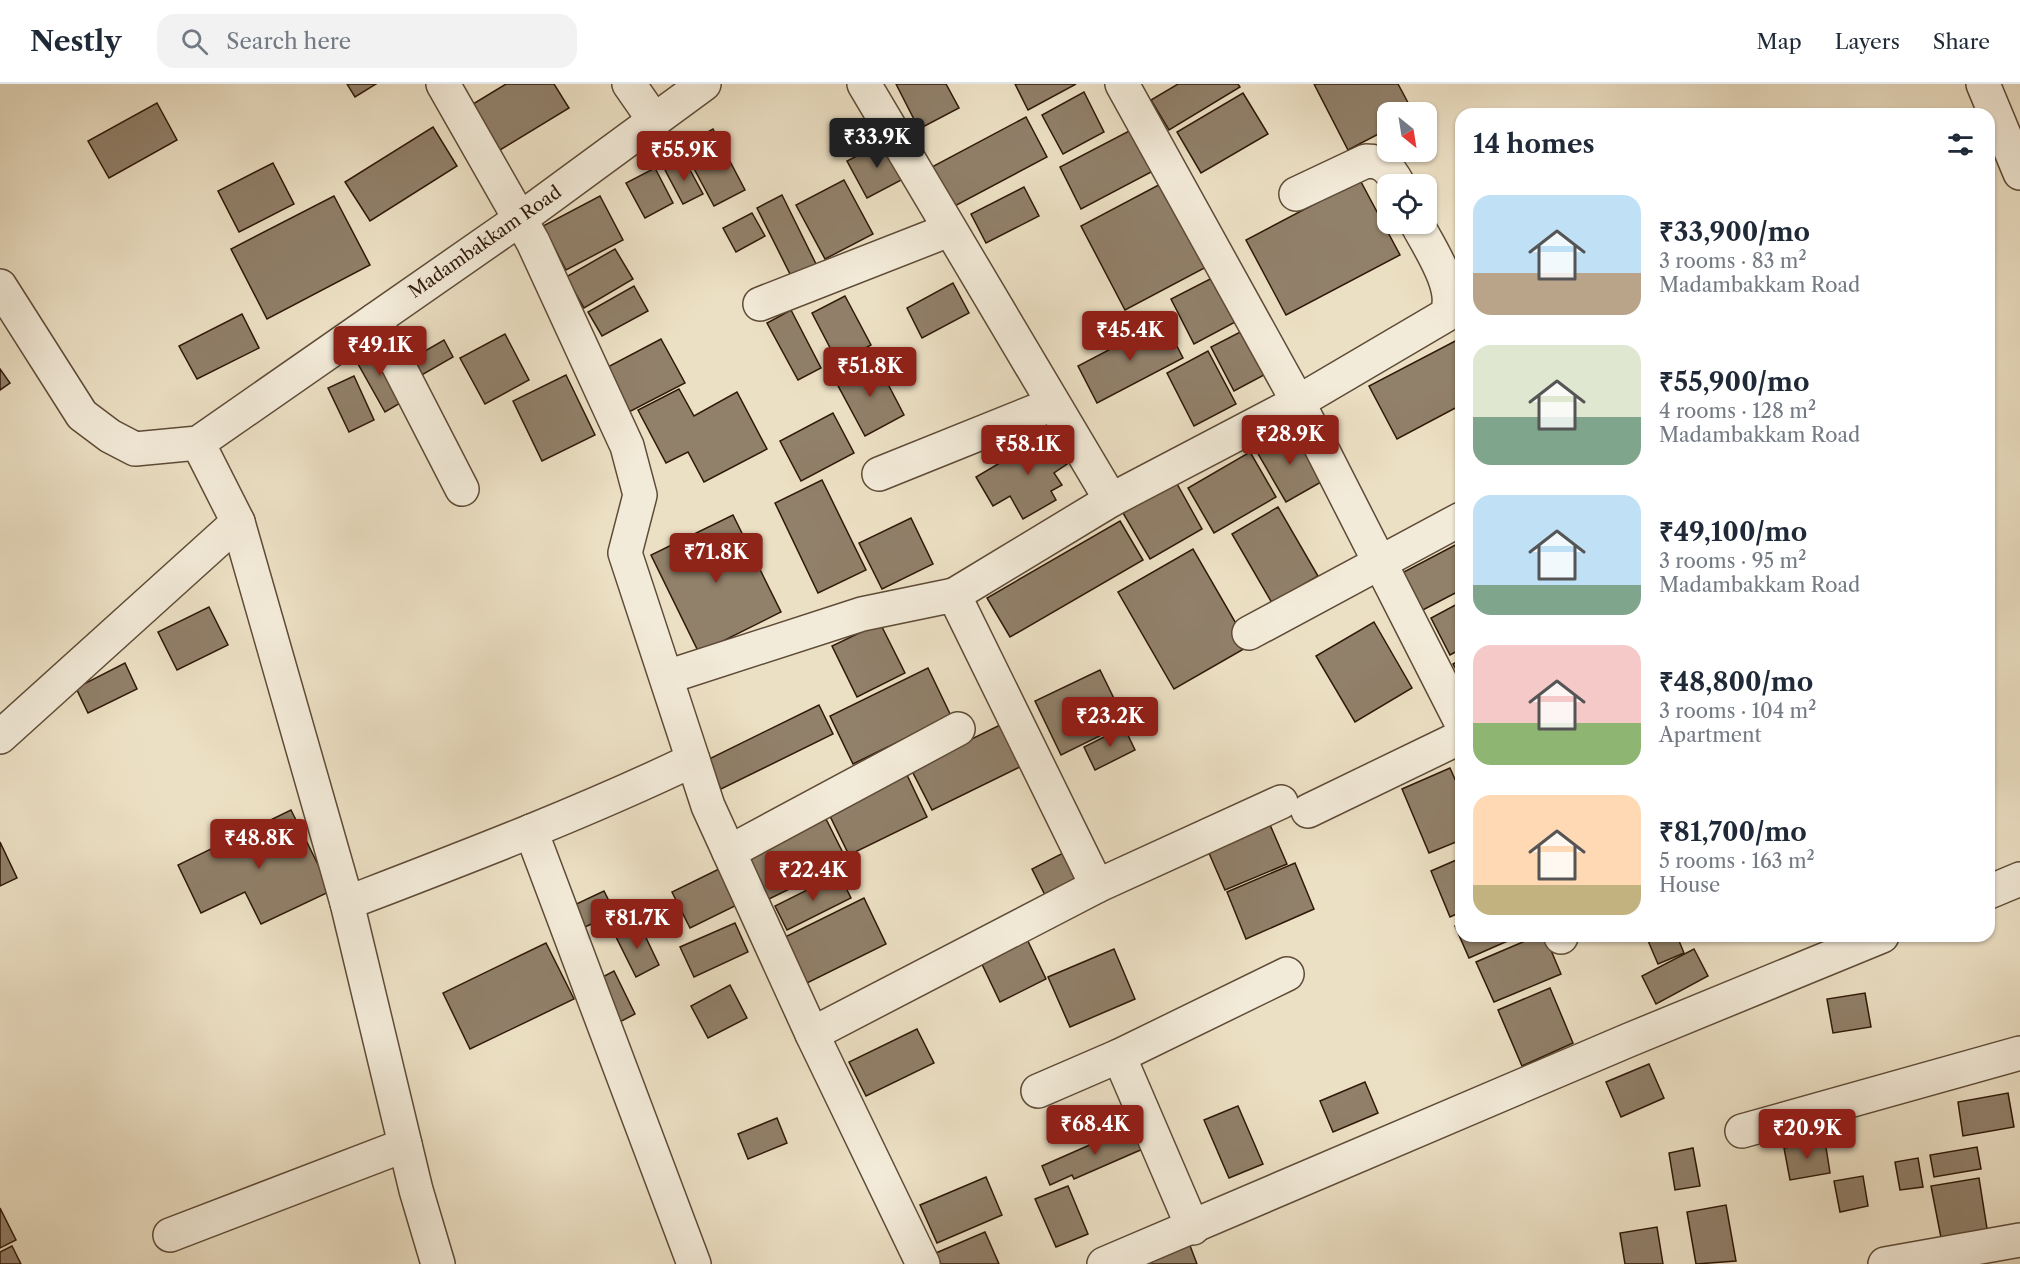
<!DOCTYPE html>
<meta charset="utf-8">
<style>
:root{--surface:#fff;--page:#f2f2f3;--text:#1f2937;--muted:#747a83;--line:#e0e1e3;--accent:#8f2418}
body{margin:0;font-family:"Libre Caslon Text",serif;background:var(--page);color:var(--text);height:100vh;display:flex;flex-direction:column;font-size:22px;white-space:nowrap}
*{box-sizing:border-box;margin:0}
p{font-size:20px;color:var(--muted)}
.icon{flex:none;width:33px;height:33px;fill:none;stroke:currentColor;stroke-width:2;stroke-linecap:round;stroke-linejoin:round}
.map{position:relative;flex:1;overflow:hidden}
.panel{position:absolute;left:1455px;top:24px;width:540px;height:834px;display:flex;flex-direction:column;background:var(--surface);border-radius:18px;box-shadow:0 2px 4px #0004}
.panel>*{flex:none}
.needle{width:39px;rotate:150deg}
.controls{position:absolute;left:1377px;top:18px;display:grid;gap:12px}
.controls a{display:grid;place-items:center;width:60px;height:60px;border-radius:12px;background:var(--surface);box-shadow:0 2px 4px #0004;font-size:30px}
.price{position:absolute;translate:-50% -51px;padding:0 14px;border-radius:6px;background:var(--accent);color:#fff;font-size:20px;line-height:39px;filter:drop-shadow(0 2px 3px #0008)}
.price::after{content:'';position:absolute;left:50%;top:36px;width:18px;height:14px;margin-left:-9px;background:inherit;clip-path:polygon(0 0,100% 0,50% 100%)}
.price.current{background:#222;color:#fff}
ul{padding:0;list-style:none}
li{display:flex;align-items:center;gap:18px;height:150px;padding:0 18px}
li span{display:grid;place-items:center;flex:none;width:168px;height:120px;border-radius:18px;color:#555}
li>.icon{margin-inline-start:auto}
span .icon{width:72px;height:72px;fill:#fffc;stroke-width:1}
li b{font-size:26px}
h2{display:flex;justify-content:space-between;align-items:center;height:72px;padding:0 18px;font-size:26px}
header{display:flex;align-items:center;gap:36px;box-sizing:border-box;height:84px;padding:0 30px;background:var(--surface);border-bottom:2px solid var(--line)}
header strong{font-size:28px}
nav{display:flex;gap:33px;margin-inline-start:auto;font-size:21px}
.search{width:420px;height:54px;background:var(--page);display:flex;align-items:center;gap:15px;box-sizing:border-box;padding:0 21px;border-radius:18px;color:var(--muted);font-size:22px}
.map>svg:first-child{display:block}
</style>
<header>
<strong>Nestly</strong>
<div class="search"><svg class="icon" aria-label="search" viewBox="0 0 24 24"><circle cx="10" cy="10" r="6"/><path d="M15 15l6 6"/></svg>Search here</div>
<nav><a>Map</a><a>Layers</a><a>Share</a></nav>
</header>
<div class="map">
<svg width="2020" height="1180" viewBox="0 0 2020 1180">
<rect width="100%" height="100%" fill="#ece0c4"/>
<filter id="stains"><feTurbulence type="fractalNoise" baseFrequency=".00333" numOctaves="4"/><feColorMatrix values="0 0 0 0 .2 0 0 0 0 .09 0 0 0 0 .02 0 0 0 .5 -.17"/></filter>
<radialGradient id="worn" r=".72"><stop offset=".6" stop-color="#630" stop-opacity="0"/><stop offset="1" stop-color="#630" stop-opacity=".3"/></radialGradient>
<g fill="#91806a" stroke="#2f1908" stroke-width="1.5">
<path d="M347,0h29l-21,13z"/>
<path d="M506,0h48l15,24 -69,42 -27,-46z"/>
<path d="M896,0h50l13,24 -40,21z"/>
<path d="M1015,0h61l-48,26z"/>
<path d="M1178,0h60l2,3 -71,43 -18,-30z"/>
<path d="M1314,0h84l15,28h-25v17l-40,21z"/>
<path d="M1084,8l20,40 -41,22 -21,-39z"/>
<path d="M1243,9l25,41 -67,39 -24,-41z"/>
<path d="M157,19l20,37 -68,38 -21,-37z"/>
<path d="M1026,33l21,40 -96,51 -21,-40z"/>
<path d="M433,43l24,39 -87,55 -25,-39z"/>
<path d="M713,45l32,61 -31,16 -32,-60z"/>
<path d="M1133,45l22,41 -74,39 -21,-42z"/>
<path d="M888,56l19,37 -40,21 -20,-37z"/>
<path d="M684,75l19,35 -20,10 -18,-34z"/>
<path d="M273,79l21,41 -55,28 -21,-41z"/>
<path d="M655,84l18,35 -28,15 -19,-35z"/>
<path d="M844,96l29,54 -48,25 -29,-54z"/>
<path d="M1168,96l44,84 -87,46 -44,-84z"/>
<path d="M1360,96l40,75 -114,60 -40,-75z"/>
<path d="M1024,103l15,29 -53,27 -15,-29z"/>
<path d="M782,111l35,71 -25,12 -35,-70z"/>
<path d="M334,112l36,69 -103,54 -36,-70z"/>
<path d="M600,112l23,44 -57,30 -23,-44z"/>
<path d="M752,129l13,23 -29,16 -13,-24z"/>
<path d="M615,165l18,30 -49,29 -18,-31z"/>
<path d="M1216,192l23,44 -45,24 -23,-45z"/>
<path d="M953,199l16,30 -47,25 -15,-30z"/>
<path d="M634,202l14,25 -46,25 -14,-24z"/>
<path d="M845,212l26,49 -33,18 -26,-50z"/>
<path d="M791,226l30,58 -23,12 -31,-57z"/>
<path d="M242,230l17,34 -62,31 -18,-33z"/>
<path d="M1164,237l19,37 -86,45 -19,-37z"/>
<path d="M1252,242l23,43 -41,22 -23,-44z"/>
<path d="M505,250l24,46 -44,24 -25,-46z"/>
<path d="M1461,254v67l-64,34 -28,-53z"/>
<path d="M661,255l24,44 -60,31 -23,-44z"/>
<path d="M444,256l9,17 -33,19 -9,-17z"/>
<path d="M375,259l32,56 -22,13 -32,-57z"/>
<path d="M1208,267l28,53 -42,22 -27,-53z"/>
<path d="M876,277l28,54 -39,21 -29,-54z"/>
<path d="M0,285l10,14 -10,7z"/>
<path d="M566,291l29,60 -53,26 -29,-60z"/>
<path d="M354,292l20,44 -25,12 -21,-44z"/>
<path d="M679,305l15,27 43,-24 30,57 -63,33 -16,-30 -22,11 -28,-53z"/>
<path d="M833,329l21,40 -53,28 -21,-40z"/>
<path d="M1055,346l18,30 -19,13 8,12 -11,6 5,9 -33,19 -13,-23 -17,10 -17,-29z"/>
<path d="M1294,347l29,50 -37,21 -29,-50z"/>
<path d="M1250,368l26,45 -62,36 -26,-45z"/>
<path d="M822,396l44,90 -48,23 -43,-90z"/>
<path d="M1176,398l26,47 -52,30 -27,-46z"/>
<path d="M1278,423l40,69 -46,27 -40,-69z"/>
<path d="M733,431l48,97 -82,41 -48,-98z"/>
<path d="M911,434l22,46 -51,25 -23,-46z"/>
<path d="M1120,437l23,39 -133,77 -23,-39z"/>
<path d="M1461,458v48l-42,22 -19,-38z"/>
<path d="M1193,465l56,97 -75,43 -56,-97z"/>
<path d="M1461,518v47l-11,6 -19,-37z"/>
<path d="M209,523l19,38 -51,25 -19,-38z"/>
<path d="M1374,538l38,66 -57,34 -39,-66z"/>
<path d="M880,539l25,50 -48,24 -25,-51z"/>
<path d="M1461,575v20l-8,-15z"/>
<path d="M125,579l12,26 -49,24 -12,-25z"/>
<path d="M928,584l23,48 -98,48 -23,-48z"/>
<path d="M1100,586l26,53 -65,32 -26,-54z"/>
<path d="M819,621l14,29 -112,55 -14,-29z"/>
<path d="M1002,640l20,42 -90,44 -21,-41z"/>
<path d="M1124,643l11,23 -40,20 -11,-23z"/>
<path d="M1450,684l11,25v47l-32,13 -27,-64z"/>
<path d="M907,691l20,42 -78,38 -20,-41z"/>
<path d="M291,726l40,81 -70,33 -16,-32 -44,21 -23,-48z"/>
<path d="M1267,734l20,46 -62,26 -20,-46z"/>
<path d="M826,735l21,42 -80,39 -20,-42z"/>
<path d="M0,758l17,36 -17,8z"/>
<path d="M1067,767l13,27 -35,17 -13,-26z"/>
<path d="M1461,774v54l-11,5 -19,-46z"/>
<path d="M1295,779l19,46 -68,30 -19,-47z"/>
<path d="M723,783l18,36 -51,25 -18,-36z"/>
<path d="M839,790l12,24 -64,32 -12,-24z"/>
<path d="M604,807l11,22 -32,15 -11,-22z"/>
<path d="M864,814l22,46 -81,40 -22,-46z"/>
<path d="M639,839l20,42 -23,12 -21,-42z"/>
<path d="M735,839l13,29 -54,25 -14,-30z"/>
<path d="M1461,839v13h58l-50,22 -14,-32z"/>
<path d="M1537,852h8l16,38 -67,28 -18,-40z"/>
<path d="M1646,852h31l7,17 -26,11z"/>
<path d="M1026,853l20,42 -46,23 -20,-42z"/>
<path d="M546,859l28,56 -104,50 -27,-56z"/>
<path d="M1114,865l21,50 -65,28 -22,-50z"/>
<path d="M1694,865l14,27 -52,28 -14,-28z"/>
<path d="M614,887l21,43 -23,12 -21,-43z"/>
<path d="M730,901l17,33 -39,20 -17,-32z"/>
<path d="M1550,904l23,55 -51,23 -24,-56z"/>
<path d="M1865,909l6,34 -38,6 -6,-34z"/>
<path d="M917,945l17,34 -68,33 -17,-34z"/>
<path d="M1649,980l15,34 -43,19 -15,-35z"/>
<path d="M1365,998l13,31 -45,19 -13,-31z"/>
<path d="M2008,1009l6,34 -51,9 -5,-34z"/>
<path d="M1238,1022l25,58 -34,14 -25,-58z"/>
<path d="M777,1034l10,25 -39,16 -10,-25z"/>
<path d="M1135,1041l10,23 -71,31 -2,-4 -22,10 -8,-19z"/>
<path d="M1825,1057l5,32 -40,7 -6,-32z"/>
<path d="M1977,1063l4,22 -47,8 -4,-22z"/>
<path d="M1693,1064l7,38 -25,4 -6,-37z"/>
<path d="M1918,1074l5,29 -23,3 -5,-28z"/>
<path d="M1863,1092l5,30 -28,6 -6,-31z"/>
<path d="M986,1093l16,38 -65,28 -17,-38z"/>
<path d="M1979,1094l9,57 -46,8 -11,-57z"/>
<path d="M1068,1102l20,48 -32,13 -21,-48z"/>
<path d="M1726,1121l10,56 -40,3 -9,-52z"/>
<path d="M0,1124l16,32 -16,8z"/>
<path d="M1657,1143l6,37h-38l-5,-31z"/>
<path d="M985,1148l14,32h-58l-5,-11z"/>
<path d="M1189,1159l8,21h-48l-2,-3z"/>
<path d="M12,1162l9,18h-21v-12z"/>
</g>
<g fill="none" stroke-linecap="round" stroke-linejoin="round">
<defs>
<g id="minor">
<path d="M443,0l90,158 94,204 13,49 -15,58 68,207"/>
<path d="M629,0l25,36"/>
<path d="M864,0l247,416"/>
<path d="M1122,0l176,318 163,320"/>
<path d="M1296,110l70,-33c18,0 24,8 32,23"/>
<path d="M760,220l189,-74"/>
<path d="M375,236l87,169"/>
<path d="M879,390l174,-70"/>
<path d="M238,438l109,381 69,287 22,74"/>
<path d="M954,511l157,-95 187,-98 148,-87c13,-25 -17,-68 -29,-91"/>
<path d="M1249,549l212,-114"/>
<path d="M667,593l195,-63 92,-19 143,291 184,-84"/>
<path d="M1308,727l153,-74"/>
<path d="M531,747l163,433"/>
<path d="M729,768l229,-123"/>
<path d="M1989,808l31,-13"/>
<path d="M347,819c117,-45 233,-89 346,-143l15,46 104,228 285,-148"/>
<path d="M1561,852v1"/>
<path d="M812,950l111,230"/>
<path d="M1038,1007l81,-35"/>
<path d="M1742,1047l278,-78"/>
<path d="M1193,1144l-74,-172 168,-82"/>
<path d="M170,1151l235,-90"/>
<path d="M1104,1180l525,-224 253,-104"/>
<path d="M1885,1180l135,-24"/>
</g>
<g id="tertiary">
<path d="M1983,0l37,89"/>
<path d="M0,202l82,129 28,21 25,13 63,-6 322,-224 184,-135"/>
<path d="M0,653l238,-215 -40,-79"/>
</g>
</defs>
<use href="#minor" stroke="#5e4b37" stroke-width="36"/>
<use href="#tertiary" stroke="#5e4b37" stroke-width="36"/>
<use href="#minor" stroke="#f3ebd9" stroke-width="33"/>
<use href="#tertiary" stroke="#f3ebd9" stroke-width="33"/>
</g>
<g text-anchor="middle" stroke-width="6" stroke-linejoin="round" paint-order="stroke">
<g font-size="18" fill="#2f1908" stroke="#f3ebd9">
<text transform="translate(485 158) rotate(-35)" y="6">Madambakkam Road</text>
</g>
</g>
<rect width="100%" height="100%" filter="url(#stains)"/>
<rect width="100%" height="100%" fill="url(#worn)"/>
</svg>
<div class="controls">
<a><svg class="needle" viewBox="-14 -14 28 28"><path d="M0-13l5 13h-10z" fill="#e53935"/><path d="M0 13l5-13h-10z" fill="#747a83"/></svg></a>
<a><svg class="icon" aria-label="locate" viewBox="0 0 24 24"><circle cx="12" cy="12" r="6"/><path d="M12 2v4M12 18v4M2 12h4M18 12h4"/></svg></a>
</div>
<b class="price current" style="left:877px;top:85px">₹33.9K</b>
<b class="price" style="left:684px;top:98px">₹55.9K</b>
<b class="price" style="left:1130px;top:278px">₹45.4K</b>
<b class="price" style="left:380px;top:293px">₹49.1K</b>
<b class="price" style="left:870px;top:314px">₹51.8K</b>
<b class="price" style="left:1290px;top:382px">₹28.9K</b>
<b class="price" style="left:1028px;top:392px">₹58.1K</b>
<b class="price" style="left:716px;top:500px">₹71.8K</b>
<b class="price" style="left:1110px;top:664px">₹23.2K</b>
<b class="price" style="left:259px;top:786px">₹48.8K</b>
<b class="price" style="left:813px;top:818px">₹22.4K</b>
<b class="price" style="left:637px;top:866px">₹81.7K</b>
<b class="price" style="left:1095px;top:1072px">₹68.4K</b>
<b class="price" style="left:1807px;top:1076px">₹20.9K</b>
<section class="panel">
<h2>14 homes<svg class="icon" aria-label="filters" viewBox="0 0 24 24"><path d="M4 7h16M4 17h16"/><circle cx="9" cy="7" r="2"/><circle cx="15" cy="17" r="2"/></svg></h2>
<ul>
<li><span style="background:linear-gradient(#bfe0f5 65%,#b9a48a 0)"><svg class="icon" aria-label="home" viewBox="0 0 24 24"><path d="M3 11l9-7 9 7M6 9v11h12V9"/></svg></span><div><b>₹33,900/mo</b><p>3 rooms · 83 m²</p><p>Madambakkam Road</p></div></li>
<li><span style="background:linear-gradient(#dfe7d0 60%,#7fa58c 0)"><svg class="icon" aria-label="home" viewBox="0 0 24 24"><path d="M3 11l9-7 9 7M6 9v11h12V9"/></svg></span><div><b>₹55,900/mo</b><p>4 rooms · 128 m²</p><p>Madambakkam Road</p></div></li>
<li><span style="background:linear-gradient(#bfe0f5 75%,#7fa58c 0)"><svg class="icon" aria-label="home" viewBox="0 0 24 24"><path d="M3 11l9-7 9 7M6 9v11h12V9"/></svg></span><div><b>₹49,100/mo</b><p>3 rooms · 95 m²</p><p>Madambakkam Road</p></div></li>
<li><span style="background:linear-gradient(#f6c9c9 65%,#8fb573 0)"><svg class="icon" aria-label="home" viewBox="0 0 24 24"><path d="M3 11l9-7 9 7M6 9v11h12V9"/></svg></span><div><b>₹48,800/mo</b><p>3 rooms · 104 m²</p><p>Apartment</p></div></li>
<li><span style="background:linear-gradient(#ffd9b3 75%,#c2b280 0)"><svg class="icon" aria-label="home" viewBox="0 0 24 24"><path d="M3 11l9-7 9 7M6 9v11h12V9"/></svg></span><div><b>₹81,700/mo</b><p>5 rooms · 163 m²</p><p>House</p></div></li>
</ul>
</section>
</div>
